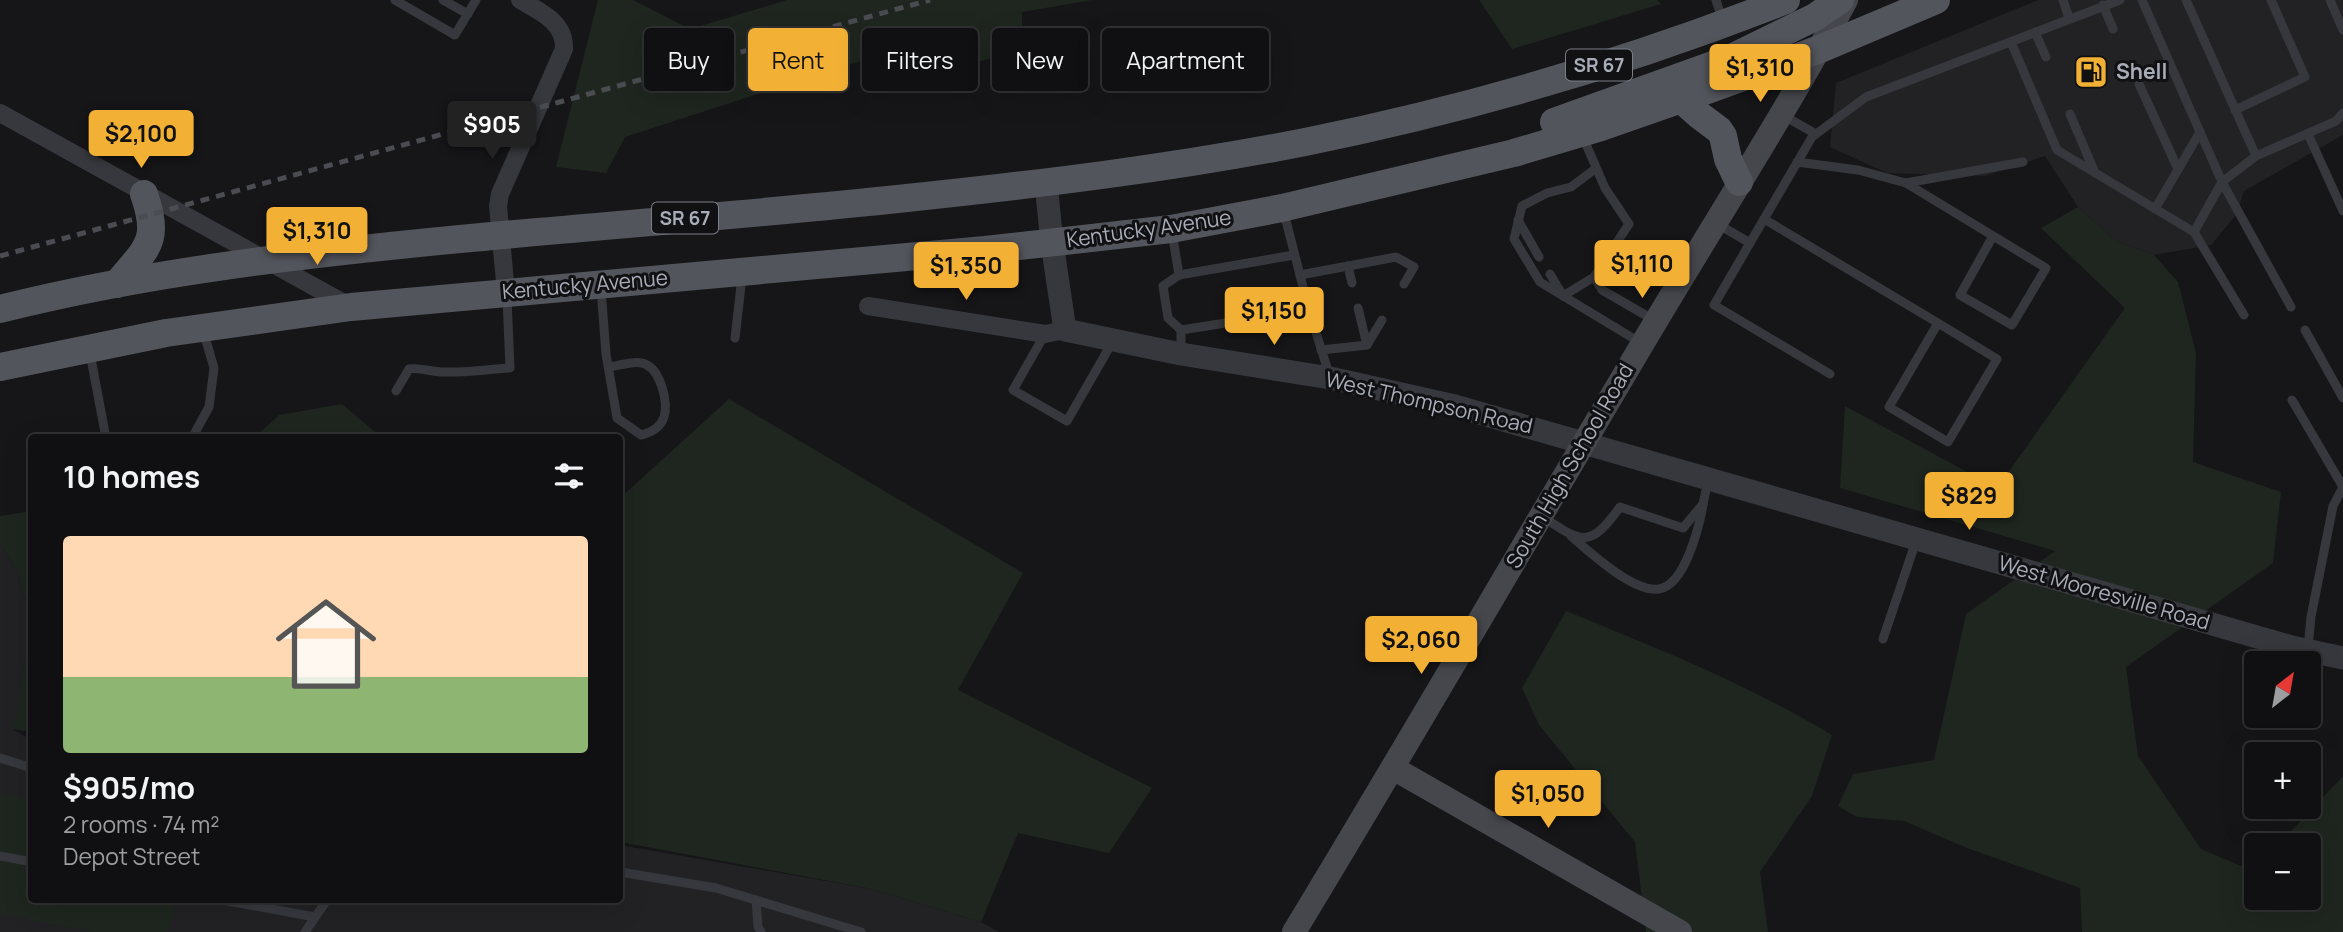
<!DOCTYPE html>
<meta charset="utf-8">
<style>
:root{--surface:#101012;--page:#19191b;--text:#f1f3f6;--muted:#9c9d9f;--line:#303032;--accent:#f2b134}
body{margin:0;font-family:Manrope,sans-serif;background:var(--page);color:var(--text);height:100vh;display:flex;flex-direction:column;font-size:26px;white-space:nowrap}
*{box-sizing:border-box;margin:0}
p{font-size:23px;color:var(--muted)}
.icon{flex:none;width:38px;height:38px;fill:none;stroke:currentColor;stroke-width:2;stroke-linecap:round;stroke-linejoin:round}
.map{position:relative;flex:1;overflow:hidden}
.side{position:absolute;left:28px;top:434px;width:595px;height:469px;display:flex;flex-direction:column;background:var(--surface);border-radius:7px;box-shadow:0 7px 28px #0002,0 0 0 2px var(--line)}
.side>*{flex:none}
.top-card{position:absolute;left:644px;top:28px;width:665px;height:63px;display:flex;gap:14px}
.needle{width:46px;rotate:31deg}
.controls{position:absolute;left:2244px;top:651px;display:grid;gap:14px}
.controls a{display:grid;place-items:center;width:77px;height:77px;border-radius:7px;background:var(--surface);box-shadow:0 7px 28px #0002,0 0 0 2px var(--line);font-size:35px}
.price{position:absolute;translate:-50% -60px;padding:0 16px;border-radius:7px;background:var(--accent);color:#111;font-size:23px;line-height:46px;filter:drop-shadow(0 2px 4px #0008)}
.price::after{content:'';position:absolute;left:50%;top:42px;width:21px;height:16px;margin-left:-10px;background:inherit;clip-path:polygon(0 0,100% 0,50% 100%)}
.price.current{background:#222;color:#fff}
ul{padding:0;list-style:none}
li{display:grid;align-content:center;gap:14px;height:371px;padding:0 35px}
li span{display:grid;place-items:center;height:217px;border-radius:7px;color:#555}
li>.icon{margin-inline-start:auto}
span .icon{width:126px;height:126px;fill:#fffc;stroke-width:1}
li b{font-size:30px}
h2{display:flex;justify-content:space-between;align-items:center;height:84px;padding:0 35px;font-size:30px}
.pill{padding:0 24px;border-radius:7px;background:var(--surface);box-shadow:0 7px 28px #0002,0 0 0 2px var(--line);font-size:24px;line-height:63px}
.pill.current{background:var(--accent);color:#111}
.map>svg:first-child{display:block}
</style>
<div class="map">
<svg width="2343" height="932" viewBox="0 0 2343 932">
<rect width="100%" height="100%" fill="#161618"/>
<g fill="#222225">
<path d="M2038,0h305v135l-99,56 -8,24 -25,30 -57,10 -38,-14 -38,-34 -33,-51 -60,20 -98,-3 -57,-26 6,-64z"/>
<path d="M0,543l17,28 14,47v54l-18,57 18,11 1,160h588v-55l252,44 109,33 18,10h-999z"/>
</g>
<g fill="#1e261f">
<path d="M598,0h35l57,29 97,-29h305l-70,12v38l-60,16 -3,-37 -334,108 -19,36 -50,-6z"/>
<path d="M1479,0h178l4,4 -149,45z"/>
<path d="M2078,207l38,34 38,14 24,27 18,71 -3,109 88,30 -8,71 -147,104 12,89 63,93 52,22 3,-2v29h52v-53h-30l65,-69v156h-261l-2,-44 -113,-40 -63,-27 -47,-4 -19,-11 15,-32 81,-14 32,-146 89,-63 -215,-63 5,-82 152,82 128,-180 -84,-80z"/>
<path d="M729,399l294,174 -65,117 194,98 -43,65 -91,-20 -37,89 -109,-33 -252,-47v-344z"/>
<path d="M342,404l39,33h-126l24,-22z"/>
<path d="M31,511h1l-1,107 -14,-47 -17,-28v-27z"/>
<path d="M1566,611c91,37 181,73 266,124l-20,61 -52,76 8,60h-122l-11,-90 -96,-117 -17,-37z"/>
<path d="M31,626l1,106h-1l-18,-3z"/>
<path d="M0,793l31,6 1,101h143l-6,32h-76l-93,-18z"/>
</g>
<g fill="none" stroke-linecap="round" stroke-linejoin="round">
<g stroke="#37383d" stroke-width="9">
<path d="M395,0l60,35 21,-35"/>
<path d="M443,0l25,14"/>
<path d="M1716,0l7,22"/>
<path d="M2063,0l6,18"/>
<path d="M2142,0l80,182 69,125"/>
<path d="M2186,0l70,156"/>
<path d="M2330,0l13,30"/>
<path d="M2103,5l10,24"/>
<path d="M2035,32l11,25"/>
<path d="M2011,42l46,108 137,82 28,-50 34,-26 80,-35 7,-8"/>
<path d="M2139,84l39,85"/>
<path d="M2235,110l70,-33 -34,-77"/>
<path d="M2070,114l25,59"/>
<path d="M1784,116l32,18"/>
<path d="M2308,134l35,77"/>
<path d="M1797,162l61,8 48,13 140,85 -34,57 -52,-30 33,-59"/>
<path d="M1595,169l-24,18 -24,6 -25,13 -8,33 26,43 101,61"/>
<path d="M1906,183l117,-21"/>
<path d="M2155,209l45,-77"/>
<path d="M1284,213l25,97 20,64"/>
<path d="M1764,219l174,104 -49,84 59,35 49,-83 -59,-36"/>
<path d="M1518,220l21,37"/>
<path d="M1716,223l34,20 62,-106 54,-40 254,-97"/>
<path d="M1172,232l7,43"/>
<path d="M2194,232l50,83"/>
<path d="M1750,243l-36,62 116,69"/>
<path d="M1348,266l4,17"/>
<path d="M1550,274l12,20"/>
<path d="M1300,275l96,-18 18,10 -10,17"/>
<path d="M1594,277l8,13 52,30"/>
<path d="M601,289l5,65 11,64 24,17c26,-6 28,-25 21,-48 -3,-8 -6,-17 -15,-22 -10,-6 -28,1 -39,2"/>
<path d="M1563,296l31,-19 35,-53 -24,-36 -23,-53"/>
<path d="M1358,308l9,37"/>
<path d="M1181,330l128,-20"/>
<path d="M2305,330l38,68"/>
<path d="M1045,334l-32,56 54,31 46,-80"/>
<path d="M735,338l7,-61"/>
<path d="M1321,350l46,-5 15,-25"/>
<path d="M1181,352v-22l-13,-12 -5,-32 16,-11 115,-20"/>
<path d="M90,353l16,85"/>
<path d="M396,391l13,-22c11,-2 22,3 33,3 23,1 46,-3 68,-4l-3,-70"/>
<path d="M2292,400l51,87"/>
<path d="M192,438l17,-31 5,-39 -11,-38"/>
<path d="M1543,517c40,27 47,31 77,-10l63,21 20,-24 5,-23"/>
<path d="M1571,536c18,16 63,57 88,53 26,-4 40,-62 44,-84"/>
<path d="M1883,639l33,-98"/>
<path d="M2308,648l3,-31 22,-111 10,-19"/>
<path d="M0,758l32,10"/>
<path d="M0,856l32,6"/>
<path d="M620,872l96,16 145,44"/>
<path d="M223,900l92,17"/>
<path d="M756,900l2,27 3,5"/>
<path d="M305,932l22,-32"/>
</g>
<g stroke="#37383d" stroke-width="18">
<path d="M0,113l349,193"/>
<path d="M506,293l-8,-87 2,-12 64,-145c1,-27 -23,-37 -44,-49"/>
<path d="M868,306l177,28 20,-4"/>
</g>
<path stroke="#37383d" stroke-width="23" d="M1046,183l6,60 13,87 116,24 149,24 125,28 837,241 51,11"/>
<g stroke="#45474d" stroke-width="24">
<path d="M1393,768l287,164"/>
<path d="M1294,932c114,-188 224,-378 336,-567 71,-122 149,-240 216,-365"/>
</g>
<g stroke="#53555c" stroke-width="28">
<path d="M1681,99l18,16 20,15 4,6 5,23 11,23"/>
<path d="M1554,122l173,-62 88,-43 25,-17"/>
<path d="M117,284c29,-36 44,-41 27,-90"/>
<path d="M0,309c151,-38 306,-55 460,-70 149,-14 298,-25 447,-41 133,-14 266,-30 398,-56 164,-33 326,-81 481,-142"/>
<path d="M0,367l166,-34 185,-26 634,-57 186,-21 111,-21 232,-55 87,-26 109,-38 110,-40 116,-49"/>
</g>
<path stroke="#4a4c52" stroke-width="5" stroke-dasharray="9 7" stroke-linecap="butt" d="M0,256l930,-256"/>
</g>
<defs>
<symbol id="fuel-square" viewBox="-11 -11 22 22"><rect x="-9" y="-9" width="18" height="18" rx="4" fill="#f2b134" stroke="#111113"/><path d="M-5.5-6h7V0h2V4h1.3V-2.5L3-4.5l.8-.8L6-3V5H2.5V1h-1V6h-7ZM-4.2-4.7v3.2H.2V-4.7Z" fill="#111"/></symbol>
</defs>
<g fill-rule="evenodd">
<use href="#fuel-square" x="2072" y="53" width="38" height="38"/>
</g>
<g text-anchor="middle" stroke-width="6" stroke-linejoin="round" paint-order="stroke">
<g fill="#111113" stroke="#7b7e86" stroke-width="2">
<rect x="1566" y="49.5" width="66" height="31" rx="5"/>
<rect x="652" y="202.5" width="66" height="31" rx="5"/>
</g>
<g font-size="19" font-weight="bold" fill="#a8adb8">
<text x="1599" y="72">SR 67</text>
<text x="685" y="225">SR 67</text>
</g>
<g font-size="21" font-weight="bold" fill="#a8adb8" stroke="#111113" text-anchor="start">
<text x="2116" y="79">Shell</text>
</g>
<g font-size="21" fill="#a8adb8" stroke="#111113">
<text transform="translate(1149 229) rotate(-8)" y="7">Kentucky Avenue</text>
<text transform="translate(585 285) rotate(-5)" y="7">Kentucky Avenue</text>
<text transform="translate(1429 403) rotate(13)" y="7">West Thompson Road</text>
<text transform="translate(1570 466) rotate(-60)" y="7">South High School Road</text>
<text transform="translate(2104 593) rotate(16)" y="7">West Mooresville Road</text>
</g>
</g>
</svg>
<div class="controls">
<a><svg class="needle" viewBox="-14 -14 28 28"><path d="M0-13l5 13h-10z" fill="#e53935"/><path d="M0 13l5-13h-10z" fill="#9c9d9f"/></svg></a>
<a>+</a>
<a>−</a>
</div>
<b class="price" style="left:1760px;top:104px">$1,310</b>
<b class="price current" style="left:492px;top:161px">$905</b>
<b class="price" style="left:141px;top:170px">$2,100</b>
<b class="price" style="left:317px;top:267px">$1,310</b>
<b class="price" style="left:1642px;top:300px">$1,110</b>
<b class="price" style="left:966px;top:302px">$1,350</b>
<b class="price" style="left:1274px;top:347px">$1,150</b>
<b class="price" style="left:1969px;top:532px">$829</b>
<b class="price" style="left:1421px;top:676px">$2,060</b>
<b class="price" style="left:1548px;top:830px">$1,050</b>
<div class="top-card">
<a class="pill">Buy</a>
<a class="pill current">Rent</a>
<a class="pill">Filters</a>
<a class="pill">New</a>
<a class="pill">Apartment</a>
</div>
<section class="side">
<h2>10 homes<svg class="icon" aria-label="filters" viewBox="0 0 24 24"><path d="M4 7h16M4 17h16"/><circle cx="9" cy="7" r="2"/><circle cx="15" cy="17" r="2"/></svg></h2>
<ul>
<li><span style="background:linear-gradient(#ffd9b3 65%,#8fb573 0)"><svg class="icon" aria-label="home" viewBox="0 0 24 24"><path d="M3 11l9-7 9 7M6 9v11h12V9"/></svg></span><div><b>$905/mo</b><p>2 rooms · 74 m²</p><p>Depot Street</p></div></li>
</ul>
</section>
</div>
